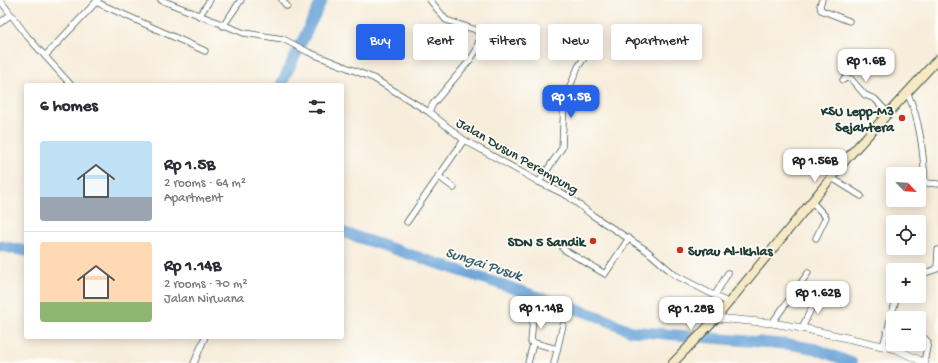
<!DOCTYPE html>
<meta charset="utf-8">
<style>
:root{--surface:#fff;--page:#f7f7f7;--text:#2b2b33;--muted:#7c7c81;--line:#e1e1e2;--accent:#2563eb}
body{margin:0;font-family:"Gochi Hand",sans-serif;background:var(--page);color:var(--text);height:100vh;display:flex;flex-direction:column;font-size:15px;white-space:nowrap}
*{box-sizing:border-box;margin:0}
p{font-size:13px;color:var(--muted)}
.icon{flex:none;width:22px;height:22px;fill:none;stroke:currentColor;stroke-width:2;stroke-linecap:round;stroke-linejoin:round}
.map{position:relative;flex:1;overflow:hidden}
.side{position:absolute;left:24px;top:83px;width:320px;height:256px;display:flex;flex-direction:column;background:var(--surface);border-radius:4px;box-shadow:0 2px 10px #0003}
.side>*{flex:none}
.banner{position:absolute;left:356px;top:24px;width:380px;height:36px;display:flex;gap:8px}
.needle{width:26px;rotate:115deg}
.controls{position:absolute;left:886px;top:167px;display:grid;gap:8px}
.controls a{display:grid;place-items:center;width:40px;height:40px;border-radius:4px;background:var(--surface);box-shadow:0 2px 10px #0003;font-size:20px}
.price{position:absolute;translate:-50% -34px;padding:0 9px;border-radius:8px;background:#fff;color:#222;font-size:13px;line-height:26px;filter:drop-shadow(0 1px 2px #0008)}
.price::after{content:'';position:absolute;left:50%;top:24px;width:12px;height:9px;margin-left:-6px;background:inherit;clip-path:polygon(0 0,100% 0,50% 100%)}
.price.on{background:var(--accent);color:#fff}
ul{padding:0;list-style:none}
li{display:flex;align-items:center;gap:12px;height:100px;padding:0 16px}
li+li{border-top:1px solid var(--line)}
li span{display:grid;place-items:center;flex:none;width:112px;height:80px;border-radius:4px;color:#555}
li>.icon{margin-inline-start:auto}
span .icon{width:48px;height:48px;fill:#fffc;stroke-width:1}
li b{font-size:17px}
h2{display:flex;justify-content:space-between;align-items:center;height:48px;padding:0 16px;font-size:17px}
.pill{padding:0 14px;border-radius:4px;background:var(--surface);box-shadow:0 2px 10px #0003;font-size:14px;line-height:36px}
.pill.on{background:var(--accent);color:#fff}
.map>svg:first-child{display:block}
</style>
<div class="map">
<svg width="938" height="363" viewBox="0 0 938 363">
<rect width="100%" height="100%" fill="#fdfcf7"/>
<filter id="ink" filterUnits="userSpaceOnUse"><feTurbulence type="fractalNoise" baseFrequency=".025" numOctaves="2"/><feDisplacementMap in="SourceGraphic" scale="8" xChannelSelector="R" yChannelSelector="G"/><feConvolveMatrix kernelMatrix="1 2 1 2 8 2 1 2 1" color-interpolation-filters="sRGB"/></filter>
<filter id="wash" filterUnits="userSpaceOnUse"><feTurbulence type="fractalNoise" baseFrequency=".012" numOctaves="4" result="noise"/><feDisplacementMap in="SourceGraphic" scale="16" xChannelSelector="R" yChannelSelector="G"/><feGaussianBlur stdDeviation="0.9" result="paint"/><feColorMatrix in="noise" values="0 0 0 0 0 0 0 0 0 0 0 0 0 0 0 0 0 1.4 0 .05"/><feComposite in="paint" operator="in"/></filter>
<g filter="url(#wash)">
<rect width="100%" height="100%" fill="#f7eddb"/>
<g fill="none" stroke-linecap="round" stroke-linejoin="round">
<g stroke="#66a2d7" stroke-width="11">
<path d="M281,85l41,-85"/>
<path d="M342,232l255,84 34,15 163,14 22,4 36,14"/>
<path d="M0,246l26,5"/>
</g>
</g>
</g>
<g filter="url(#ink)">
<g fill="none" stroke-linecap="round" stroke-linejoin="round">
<defs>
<g id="minor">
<path d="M0,0l27,36 44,49"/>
<path d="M161,0l83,33 39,6 25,13 65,26 56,34"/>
<path d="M282,0l5,6"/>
<path d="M430,0l16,20 30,10 4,6 -4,15 -6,9 -37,44 -4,8 35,28 75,42 29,14 24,19 54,35 29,25 54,28"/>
<path d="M822,0l-2,5 1,5 28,11"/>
<path d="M96,2l109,49"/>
<path d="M199,16l11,-16"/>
<path d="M0,23l10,-8"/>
<path d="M223,26l18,-26"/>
<path d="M45,56l53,-56"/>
<path d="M843,80l3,-2 5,1 14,16 10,4 13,14"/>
<path d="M907,92c13,28 16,58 18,89l1,2 12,1"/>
<path d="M438,176l16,12"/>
<path d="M832,178l29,18"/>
<path d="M539,182l23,-34 2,-47 14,-34 14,-21"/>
<path d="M813,203l13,14 -10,21"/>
<path d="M407,222l57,-82"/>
<path d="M563,249l42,25 24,-36"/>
<path d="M919,275l18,-6 1,-19"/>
<path d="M715,295l13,-22"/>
<path d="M533,318l-2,24 26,7"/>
<path d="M772,323l36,-50"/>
<path d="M802,328l16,-34"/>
<path d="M919,333l9,9 -4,20"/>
<path d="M883,346l14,-50"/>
<path d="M194,363l11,-26"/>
<path d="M528,363l5,-19"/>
<path d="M554,363l9,-38"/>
</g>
<path id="tertiary" d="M716,318l56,5 30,5 94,21 29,14"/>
<path id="secondary" d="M673,363l43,-45 133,-162 89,-97"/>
</defs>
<use href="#minor" stroke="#3f574d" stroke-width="7"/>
<use href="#tertiary" stroke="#3f574d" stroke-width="8"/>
<use href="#secondary" stroke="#3f574d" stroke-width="10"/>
<use href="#minor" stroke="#fff" stroke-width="5.5"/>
<use href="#tertiary" stroke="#fff" stroke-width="7"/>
<use href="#secondary" stroke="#f7e9c3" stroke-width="8"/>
</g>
</g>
<g fill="#c8321e" stroke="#fdfcf7" stroke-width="1.5">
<circle cx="902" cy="118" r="4"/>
<circle cx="593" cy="241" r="4"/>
<circle cx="680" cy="250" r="4"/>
</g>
<g text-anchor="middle" stroke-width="3.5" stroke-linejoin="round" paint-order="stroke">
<g font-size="14" font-weight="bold" fill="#1f3d34" stroke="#fdfcf7" text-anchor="end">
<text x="894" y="115">KSU Lepp-M3<tspan x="894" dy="16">Sejahtera</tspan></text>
<text x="585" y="246">SDN 5 Sandik</text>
<text x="688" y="255" text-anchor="start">Surau Al-Ikhlas</text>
</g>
<g font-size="14" fill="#1f3d34" stroke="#fdfcf7">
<text transform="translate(518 155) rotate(30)" y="5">Jalan Dusun Perempung</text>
</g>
<g font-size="15" font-style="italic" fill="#38606d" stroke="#fdfcf7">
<text transform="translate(484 263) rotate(18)" y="5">Sungai Pusuk</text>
</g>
</g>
</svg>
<div class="controls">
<a><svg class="needle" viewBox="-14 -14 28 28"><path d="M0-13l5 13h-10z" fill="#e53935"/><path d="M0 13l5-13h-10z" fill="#7c7c81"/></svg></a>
<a><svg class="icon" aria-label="locate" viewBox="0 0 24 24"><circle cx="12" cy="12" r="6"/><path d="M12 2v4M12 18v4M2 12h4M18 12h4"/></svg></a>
<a>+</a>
<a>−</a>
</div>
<b class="price" style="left:866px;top:83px">Rp 1.6B</b>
<b class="price on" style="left:571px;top:119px">Rp 1.5B</b>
<b class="price" style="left:815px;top:183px">Rp 1.56B</b>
<b class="price" style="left:818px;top:315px">Rp 1.62B</b>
<b class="price" style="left:541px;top:330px">Rp 1.14B</b>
<b class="price" style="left:691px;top:331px">Rp 1.28B</b>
<div class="banner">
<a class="pill on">Buy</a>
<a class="pill">Rent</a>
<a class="pill">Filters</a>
<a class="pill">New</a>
<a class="pill">Apartment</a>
</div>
<section class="side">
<h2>6 homes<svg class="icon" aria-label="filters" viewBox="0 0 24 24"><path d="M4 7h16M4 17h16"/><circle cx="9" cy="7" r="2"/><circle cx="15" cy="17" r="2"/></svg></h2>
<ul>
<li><span style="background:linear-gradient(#bfe0f5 70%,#9aa5b1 0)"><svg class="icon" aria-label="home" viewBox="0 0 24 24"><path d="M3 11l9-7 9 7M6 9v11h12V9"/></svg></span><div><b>Rp 1.5B</b><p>2 rooms · 64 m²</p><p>Apartment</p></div></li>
<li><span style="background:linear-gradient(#ffd9b3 75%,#8fb573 0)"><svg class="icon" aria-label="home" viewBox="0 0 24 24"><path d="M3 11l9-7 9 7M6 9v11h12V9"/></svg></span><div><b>Rp 1.14B</b><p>2 rooms · 70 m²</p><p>Jalan Nirwana</p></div></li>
</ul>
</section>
</div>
